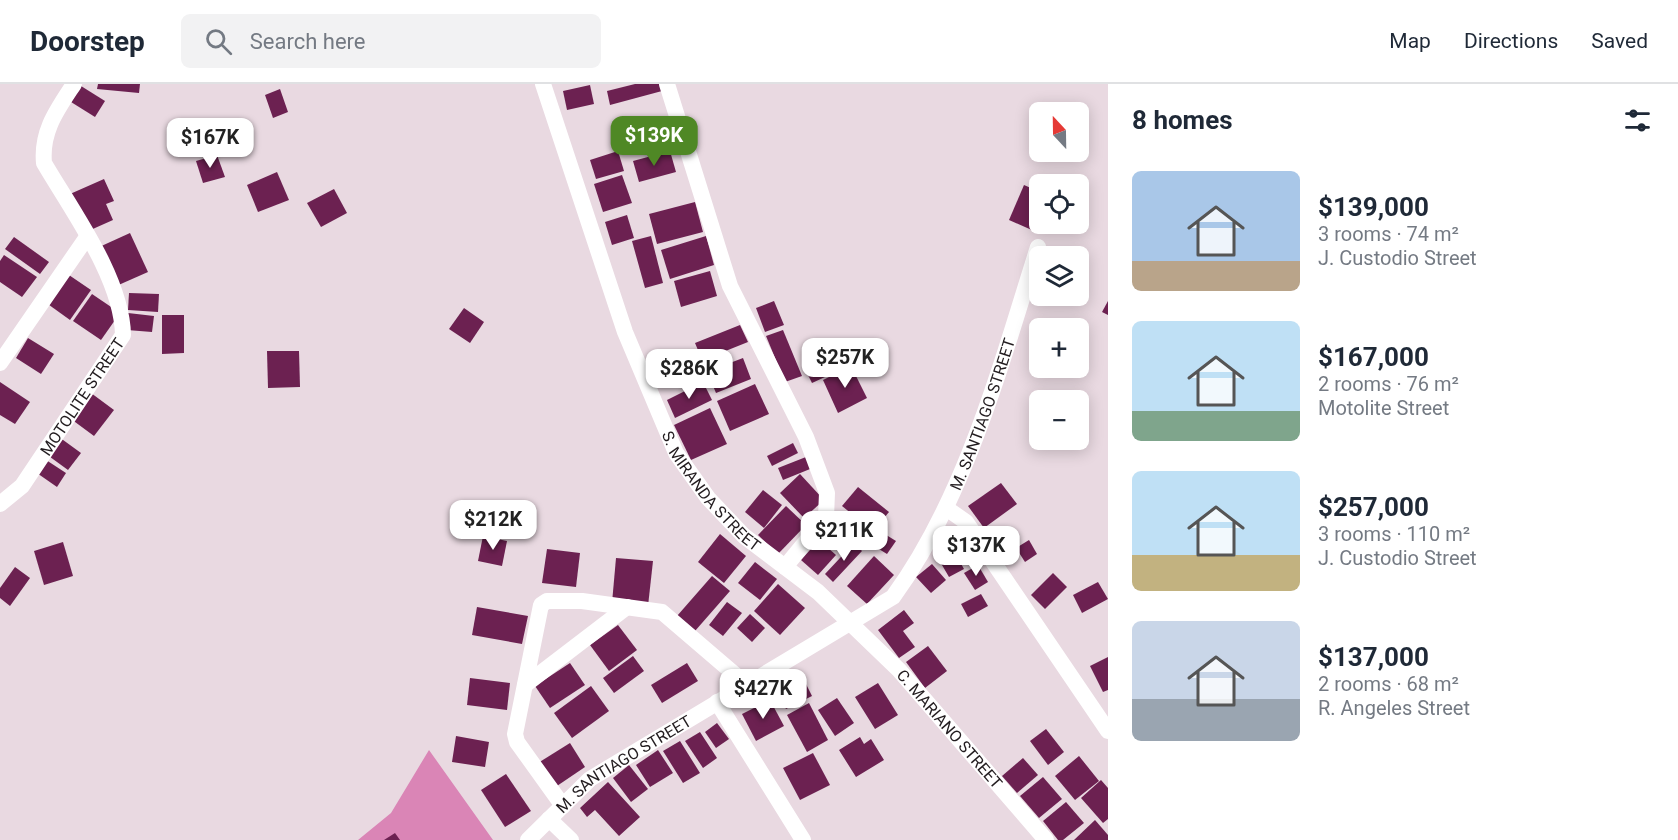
<!DOCTYPE html>
<meta charset="utf-8">
<style>
:root{--surface:#fff;--page:#f2f2f3;--text:#1f2937;--muted:#747a83;--line:#e0e1e3;--accent:#4f8825}
body{margin:0;font-family:Roboto,sans-serif;background:var(--page);color:var(--text);height:100vh;display:flex;flex-direction:column;font-size:22px;white-space:nowrap}
*{box-sizing:border-box;margin:0}
p{font-size:20px;color:var(--muted)}
.icon{flex:none;width:33px;height:33px;fill:none;stroke:currentColor;stroke-width:2;stroke-linecap:round;stroke-linejoin:round}
.map{position:relative;flex:1;overflow:hidden}
.side{display:flex;flex-direction:column;background:var(--surface);width:570px}
.side>*{flex:none}
.needle{width:39px;rotate:338deg}
.controls{position:absolute;left:1029px;top:18px;display:grid;gap:12px}
.controls a{display:grid;place-items:center;width:60px;height:60px;border-radius:9px;background:var(--surface);box-shadow:0 3px 15px #0003;font-size:30px}
.price{position:absolute;translate:-50% -51px;padding:0 14px;border-radius:12px;background:#fff;color:#222;font-size:20px;line-height:39px;filter:drop-shadow(0 2px 3px #0008)}
.price::after{content:'';position:absolute;left:50%;top:36px;width:18px;height:14px;margin-left:-9px;background:inherit;clip-path:polygon(0 0,100% 0,50% 100%)}
.price.current{background:var(--accent);color:#fff}
ul{padding:0;list-style:none}
li{display:flex;align-items:center;gap:18px;height:150px;padding:0 24px}
li span{display:grid;place-items:center;flex:none;width:168px;height:120px;border-radius:9px;color:#555}
li>.icon{margin-inline-start:auto}
span .icon{width:72px;height:72px;fill:#fffc;stroke-width:1}
li b{font-size:26px}
h2{display:flex;justify-content:space-between;align-items:center;height:72px;padding:0 24px;font-size:26px}
header{display:flex;align-items:center;gap:36px;box-sizing:border-box;height:84px;padding:0 30px;background:var(--surface);border-bottom:2px solid var(--line)}
header strong{font-size:28px}
nav{display:flex;gap:33px;margin-inline-start:auto;font-size:21px}
.search{width:420px;height:54px;background:var(--page);display:flex;align-items:center;gap:15px;box-sizing:border-box;padding:0 21px;border-radius:9px;color:var(--muted);font-size:22px}
main{display:flex;flex:1;min-height:0}
.map>svg:first-child{display:block}
</style>
<header>
<strong>Doorstep</strong>
<div class="search"><svg class="icon" aria-label="search" viewBox="0 0 24 24"><circle cx="10" cy="10" r="6"/><path d="M15 15l6 6"/></svg>Search here</div>
<nav><a>Map</a><a>Directions</a><a>Saved</a></nav>
</header>
<main>
<div class="map">
<svg width="1108" height="756" viewBox="0 0 1108 756">
<rect width="100%" height="100%" fill="#e9d9e1"/>
<path fill="#da85b6" d="M429,666l64,90h-135l33,-27z"/>
<g fill="#6c2151">
<path d="M98,0h42l-1,9 -42,-4z"/>
<path d="M635,0h25l2,7 -52,14 -3,-14z"/>
<path d="M590,1l4,19 -27,6 -4,-19z"/>
<path d="M81,2l24,15 -10,16 -24,-15z"/>
<path d="M280,5l8,23 -15,6 -8,-23z"/>
<path d="M618,67l6,20 -28,8 -6,-19z"/>
<path d="M670,67l6,21 -37,10 -6,-21z"/>
<path d="M217,71l8,22 -22,6 -7,-22z"/>
<path d="M277,88l12,28 -31,12 -11,-27z"/>
<path d="M622,91l10,28 -29,9 -9,-28z"/>
<path d="M104,95l10,22 -8,3 7,16 -27,12 -16,-38z"/>
<path d="M1024,101l16,7v27l-6,12 -25,-11z"/>
<path d="M334,105l13,24 -26,14 -14,-24z"/>
<path d="M695,118l8,30 -46,12 -8,-30z"/>
<path d="M627,131l7,23 -22,7 -7,-23z"/>
<path d="M130,149l18,39 -34,15 -17,-39z"/>
<path d="M651,152l12,47 -18,5 -13,-47z"/>
<path d="M706,152l8,29 -44,14 -9,-29z"/>
<path d="M14,153l35,25 -9,12 -35,-25z"/>
<path d="M4,171l33,22 -15,20 -22,-15v-21z"/>
<path d="M710,187l7,25 -36,11 -7,-26z"/>
<path d="M66,189l25,17 -21,30 -25,-18z"/>
<path d="M129,209l30,1 -1,18 -30,-2z"/>
<path d="M92,210l28,19 -19,27 -28,-19z"/>
<path d="M774,217l10,24 -19,7 -9,-24z"/>
<path d="M1108,217v14l-6,-3z"/>
<path d="M464,224l20,14 -14,21 -21,-14z"/>
<path d="M128,229l26,3 -2,16 -25,-2z"/>
<path d="M162,231h22v38l-22,1z"/>
<path d="M740,241l8,17 -30,12 4,12 21,-8 8,21 -35,14 -21,-50z"/>
<path d="M783,246l19,46 -17,6 -19,-46z"/>
<path d="M28,254l26,16 -13,20 -25,-16z"/>
<path d="M267,267h32l1,36 -32,1z"/>
<path d="M819,279l6,14 -13,6 -7,-14z"/>
<path d="M851,282l16,32 -29,15 -15,-33z"/>
<path d="M0,298l30,20 -15,22 -15,-9z"/>
<path d="M703,298l9,18 -37,18 -8,-18z"/>
<path d="M755,300l14,30 -39,17 -13,-30z"/>
<path d="M91,309l23,17 -20,26 -23,-17z"/>
<path d="M710,324l17,36 -36,16 -17,-35z"/>
<path d="M59,353l22,16 -13,17 -22,-16z"/>
<path d="M793,359l5,10 -26,13 -5,-10z"/>
<path d="M811,371l4,12 -32,13 -5,-12z"/>
<path d="M43,374l23,15 -9,14 -23,-16z"/>
<path d="M800,390l24,26 -20,18 -24,-25z"/>
<path d="M1001,399l16,21 -33,24 -16,-22z"/>
<path d="M858,403l31,25 -16,19 -31,-25z"/>
<path d="M763,406l19,15 -18,23 -19,-16z"/>
<path d="M786,422l20,19 -28,29 -20,-19z"/>
<path d="M837,437l17,15 -14,16 -17,-15z"/>
<path d="M883,449l13,8 -9,13 -13,-8z"/>
<path d="M720,450l26,22 -22,27 -26,-21z"/>
<path d="M483,452l24,5 -5,25 -24,-5z"/>
<path d="M962,453l9,16 -12,7 5,9 -15,8 -14,-24z"/>
<path d="M819,456l17,15 -18,20 -17,-15z"/>
<path d="M1029,456l8,14 -12,8 -9,-14z"/>
<path d="M63,458l10,34 -29,9 -10,-34z"/>
<path d="M854,459l8,8 -29,31 -8,-8z"/>
<path d="M547,465l33,4 -4,34 -34,-4z"/>
<path d="M874,472l20,19 -27,29 -20,-18z"/>
<path d="M616,474l37,3 -5,45 -36,-3z"/>
<path d="M755,478l22,17 -17,21 -22,-17z"/>
<path d="M932,480l14,16 -15,13 -15,-16z"/>
<path d="M978,481l10,17 -13,8 -11,-17z"/>
<path d="M15,483l15,11 -20,28 -10,-8v-10z"/>
<path d="M1053,489l14,14 -22,22 -14,-14z"/>
<path d="M712,492l18,15 -35,40 -18,-15z"/>
<path d="M1098,498l10,17 -26,14 -9,-18z"/>
<path d="M778,500l27,24 -25,27 -26,-24z"/>
<path d="M981,510l7,12 -20,11 -7,-13z"/>
<path d="M727,518l15,11 -19,23 -14,-11z"/>
<path d="M477,523l51,9 -6,28 -50,-9z"/>
<path d="M904,526l10,13 -11,8 12,16 -16,11 -21,-28z"/>
<path d="M750,530l15,14 -13,14 -15,-14z"/>
<path d="M618,541l19,25 -28,21 -19,-26z"/>
<path d="M928,562l19,25 -22,17 -19,-26z"/>
<path d="M633,572l11,15 -30,22 -11,-15z"/>
<path d="M1108,573v33l-5,2 -13,-26z"/>
<path d="M570,579l15,22 -35,23 -15,-22z"/>
<path d="M687,579l11,18 -36,22 -11,-18z"/>
<path d="M799,586l13,26 -26,13 -14,-25z"/>
<path d="M470,594l40,5 -3,27 -40,-5z"/>
<path d="M878,599l20,32 -23,14 -20,-32z"/>
<path d="M591,602l18,25 -37,27 -18,-25z"/>
<path d="M837,614l17,25 -19,13 -17,-26z"/>
<path d="M770,616l14,26 -28,15 -14,-27z"/>
<path d="M809,619l19,37 -21,12 -20,-37z"/>
<path d="M717,639l12,16 -13,9 -11,-16z"/>
<path d="M1046,645l18,23 -16,13 -18,-24z"/>
<path d="M700,648l17,26 -14,10 -18,-27z"/>
<path d="M456,652l33,6 -4,25 -33,-5z"/>
<path d="M860,653l4,7 7,-5 13,21 -28,17 -17,-27z"/>
<path d="M680,657l20,32 -17,10 -20,-32z"/>
<path d="M570,659l15,24 -31,21 -16,-25z"/>
<path d="M658,666l15,23 -23,14 -14,-22z"/>
<path d="M813,669l17,32 -30,15 -17,-32z"/>
<path d="M1079,672l20,25 -24,19 -20,-24z"/>
<path d="M1023,674l15,17 -21,18 -15,-17z"/>
<path d="M629,681l19,24 -17,13 -18,-24z"/>
<path d="M506,690l25,37 -26,16 -24,-37z"/>
<path d="M1043,693l19,22 -23,19 -19,-22z"/>
<path d="M1101,696l7,8v31l-5,4 -22,-25z"/>
<path d="M608,698l32,35 -21,19 -24,-26 -8,7 -7,-9z"/>
<path d="M1066,718l18,21 -21,17h-5l-15,-19z"/>
<path d="M1095,736l13,15v5h-34z"/>
<path d="M395,749l5,7h-16z"/>
</g>
<g fill="none" stroke-linecap="round" stroke-linejoin="round">
<g stroke="#fff" stroke-width="16">
<path id="s1" d="M543,0l82,248 51,121 32,45 36,38 74,56 81,78 147,170"/>
<path d="M667,0l63,202 76,151 21,56 -1,24 -41,50"/>
<path d="M0,279l87,-126"/>
<path id="s2" d="M0,420l22,-18 101,-151c-1,-57 -51,-124 -79,-172 -3,-32 13,-53 30,-79"/>
<path d="M946,424l20,14 142,209"/>
<path d="M525,601l102,-78"/>
<path d="M717,618l86,138"/>
<path d="M563,722l-46,-64 -2,-8 26,-129 6,-4h35l80,11 84,72"/>
<path d="M549,735l22,21"/>
<path id="s3" d="M528,756l62,-61 303,-182c73,-100 108,-233 145,-350"/>
</g>
</g>
<g text-anchor="middle" stroke-width="6" stroke-linejoin="round" paint-order="stroke">
<g font-size="16" fill="#221c1f" stroke="#e9d9e1">
<text dy="6" stroke="none"><textPath href="#s2" startOffset="136">MOTOLITE STREET</textPath></text>
<text dy="6" stroke="none"><textPath href="#s3" startOffset="645">M. SANTIAGO STREET</textPath></text>
<text dy="6" stroke="none"><textPath href="#s1" startOffset="444">S. MIRANDA STREET</textPath></text>
<text dy="6" stroke="none"><textPath href="#s1" startOffset="783">C. MARIANO STREET</textPath></text>
<text dy="6" stroke="none"><textPath href="#s3" startOffset="123">M. SANTIAGO STREET</textPath></text>
</g>
</g>
</svg>
<div class="controls">
<a><svg class="needle" viewBox="-14 -14 28 28"><path d="M0-13l5 13h-10z" fill="#e53935"/><path d="M0 13l5-13h-10z" fill="#747a83"/></svg></a>
<a><svg class="icon" aria-label="locate" viewBox="0 0 24 24"><circle cx="12" cy="12" r="6"/><path d="M12 2v4M12 18v4M2 12h4M18 12h4"/></svg></a>
<a><svg class="icon" aria-label="layers" viewBox="0 0 24 24"><path d="M12 4l9 5-9 5-9-5zM3 14l9 5 9-5"/></svg></a>
<a>+</a>
<a>−</a>
</div>
<b class="price current" style="left:654px;top:83px">$139K</b>
<b class="price" style="left:210px;top:85px">$167K</b>
<b class="price" style="left:845px;top:305px">$257K</b>
<b class="price" style="left:689px;top:316px">$286K</b>
<b class="price" style="left:493px;top:467px">$212K</b>
<b class="price" style="left:844px;top:478px">$211K</b>
<b class="price" style="left:976px;top:493px">$137K</b>
<b class="price" style="left:763px;top:636px">$427K</b>
</div>
<section class="side">
<h2>8 homes<svg class="icon" aria-label="filters" viewBox="0 0 24 24"><path d="M4 7h16M4 17h16"/><circle cx="9" cy="7" r="2"/><circle cx="15" cy="17" r="2"/></svg></h2>
<ul>
<li><span style="background:linear-gradient(#a9c7e8 75%,#b9a48a 0)"><svg class="icon" aria-label="home" viewBox="0 0 24 24"><path d="M3 11l9-7 9 7M6 9v11h12V9"/></svg></span><div><b>$139,000</b><p>3 rooms · 74 m²</p><p>J. Custodio Street</p></div></li>
<li><span style="background:linear-gradient(#bfe0f5 75%,#7fa58c 0)"><svg class="icon" aria-label="home" viewBox="0 0 24 24"><path d="M3 11l9-7 9 7M6 9v11h12V9"/></svg></span><div><b>$167,000</b><p>2 rooms · 76 m²</p><p>Motolite Street</p></div></li>
<li><span style="background:linear-gradient(#bfe0f5 70%,#c2b280 0)"><svg class="icon" aria-label="home" viewBox="0 0 24 24"><path d="M3 11l9-7 9 7M6 9v11h12V9"/></svg></span><div><b>$257,000</b><p>3 rooms · 110 m²</p><p>J. Custodio Street</p></div></li>
<li><span style="background:linear-gradient(#c9d6e8 65%,#9aa5b1 0)"><svg class="icon" aria-label="home" viewBox="0 0 24 24"><path d="M3 11l9-7 9 7M6 9v11h12V9"/></svg></span><div><b>$137,000</b><p>2 rooms · 68 m²</p><p>R. Angeles Street</p></div></li>
</ul>
</section>
</main>
